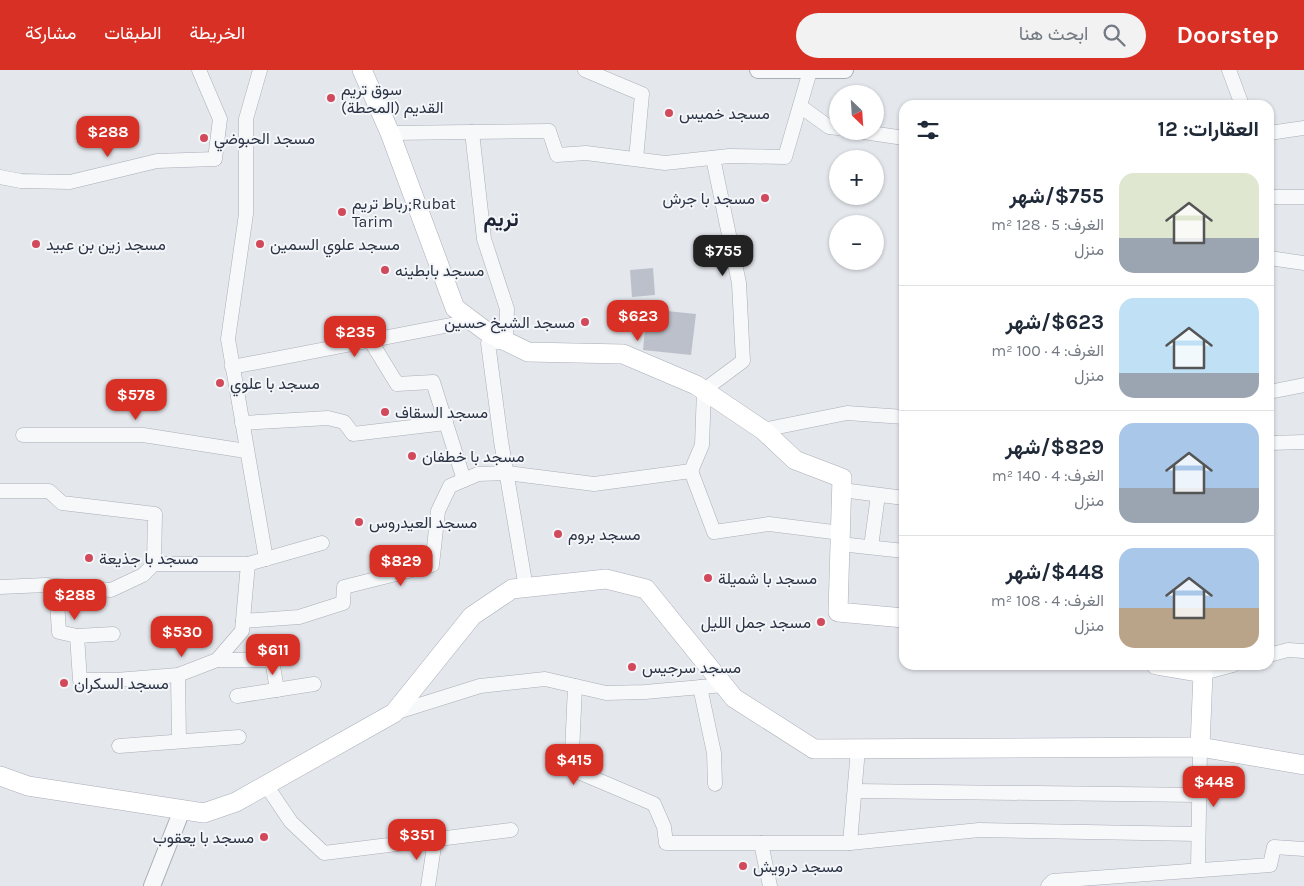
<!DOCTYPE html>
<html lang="ar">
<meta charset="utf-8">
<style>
:root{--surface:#fff;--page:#f2f2f3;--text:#1f2937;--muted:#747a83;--line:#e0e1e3;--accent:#d93025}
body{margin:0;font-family:Karla,Vazirmatn,sans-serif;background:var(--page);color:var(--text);direction:rtl;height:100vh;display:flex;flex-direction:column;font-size:19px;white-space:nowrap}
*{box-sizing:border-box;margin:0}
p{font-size:16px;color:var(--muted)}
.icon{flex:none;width:28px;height:28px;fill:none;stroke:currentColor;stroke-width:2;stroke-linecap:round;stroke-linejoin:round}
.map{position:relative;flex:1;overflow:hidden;direction:ltr}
.side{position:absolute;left:899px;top:30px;width:375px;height:570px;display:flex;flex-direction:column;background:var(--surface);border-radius:15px;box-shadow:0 1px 4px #0004;direction:rtl}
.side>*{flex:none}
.needle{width:32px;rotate:155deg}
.fabs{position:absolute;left:829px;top:15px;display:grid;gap:10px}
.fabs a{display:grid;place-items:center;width:55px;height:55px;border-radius:50%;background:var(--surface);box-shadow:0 1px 4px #0004;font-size:25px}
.price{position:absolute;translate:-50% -42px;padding:0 11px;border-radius:10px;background:var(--accent);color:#fff;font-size:16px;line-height:32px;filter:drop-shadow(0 1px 2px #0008)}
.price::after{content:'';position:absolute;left:50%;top:30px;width:15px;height:11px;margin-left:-8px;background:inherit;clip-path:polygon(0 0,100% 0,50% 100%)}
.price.selected{background:#222;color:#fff}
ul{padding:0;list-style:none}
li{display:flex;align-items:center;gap:15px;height:125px;padding:0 15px}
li+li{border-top:1px solid var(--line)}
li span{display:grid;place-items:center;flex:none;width:140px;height:100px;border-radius:15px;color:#555}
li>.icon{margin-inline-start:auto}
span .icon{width:60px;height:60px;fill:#fffc;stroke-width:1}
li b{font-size:21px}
h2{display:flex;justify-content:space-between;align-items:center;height:60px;padding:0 15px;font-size:21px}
header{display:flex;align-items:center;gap:30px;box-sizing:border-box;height:70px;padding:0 25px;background:var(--accent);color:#fff}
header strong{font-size:24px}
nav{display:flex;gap:28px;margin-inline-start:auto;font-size:18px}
.search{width:350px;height:45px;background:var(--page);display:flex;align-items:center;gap:12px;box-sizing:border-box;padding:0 18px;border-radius:28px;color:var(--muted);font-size:19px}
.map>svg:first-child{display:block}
</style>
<header>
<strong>Doorstep</strong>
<div class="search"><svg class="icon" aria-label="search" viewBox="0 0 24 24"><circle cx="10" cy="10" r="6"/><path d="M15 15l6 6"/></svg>ابحث هنا</div>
<nav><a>الخريطة</a><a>الطبقات</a><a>مشاركة</a></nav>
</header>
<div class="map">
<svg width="1304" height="816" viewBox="0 0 1304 816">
<rect width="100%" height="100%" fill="#e4e7ec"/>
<g fill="#bbc0ca">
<path d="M653,198l2,27 -23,2 -2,-27z"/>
<path d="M647,239l49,5 -5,41 -48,-5z"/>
</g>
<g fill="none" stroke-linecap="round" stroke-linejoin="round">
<defs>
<g id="minor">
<path d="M260,0l-14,49v95l-18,125 38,220"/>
<path d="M585,0l57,24 -6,65"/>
<path d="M1229,0l13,35"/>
<path d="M800,36l29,21 9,1"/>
<path d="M857,61l47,7"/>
<path d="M472,62l12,107 23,70 -1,33 -18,1 13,98 25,147"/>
<path d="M390,63l159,-2 8,24 29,-2 79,10 64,-7 56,1 25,-86"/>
<path d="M1269,63l35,-5"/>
<path d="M0,107l21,4 49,1 87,-21 58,-2 5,-40 -21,-49"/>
<path d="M1269,127h35"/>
<path d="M1269,188l35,5"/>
<path d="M370,270l27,44 36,-2 31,98"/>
<path d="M232,297l239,-46"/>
<path d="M1269,322l35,-7"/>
<path d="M242,353l86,-5 16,4 9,12 93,-11"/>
<path d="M763,360l84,-17 57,4"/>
<path d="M23,365h120l103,16"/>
<path d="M1269,373l35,-1"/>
<path d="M691,401l23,61 55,-8 72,9"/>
<path d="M842,420l62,8"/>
<path d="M0,421h49l13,12 93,11 -1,50"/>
<path d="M840,474l64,7"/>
<path d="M871,477l7,-52"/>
<path d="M56,516l3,46 18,4 36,-2"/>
<path d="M0,517l46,-2 65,5 32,-15 11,-11h94l74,-21"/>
<path d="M243,551l56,-4 44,-14 1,-16 88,-22 6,-54 12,-25 28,-12 29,-1 87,11 97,-13 11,-26 2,-55 39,-29 -4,-78 -26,-125"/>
<path d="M77,566l3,44h36l62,-5 39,-15 25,-29 6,-67"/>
<path d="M1269,585l19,-5 16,1"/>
<path d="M217,590h55l5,30"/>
<path d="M1203,603l30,-8"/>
<path d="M178,605l1,66"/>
<path d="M575,616l-3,67 9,20 73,31 10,23 2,16h184l129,-13 219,4"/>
<path d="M700,617l14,66 1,31"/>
<path d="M237,626l77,-12"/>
<path d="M394,643l86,-27 65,-7 61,14 39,-1 79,-7"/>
<path d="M119,676l120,-9"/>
<path d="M266,715l25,37 33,31 187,-23"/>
<path d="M855,721l345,4"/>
<path d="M761,773l9,43"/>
<path d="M850,773l8,-94"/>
<path d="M1198,800l2,-123"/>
<path d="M428,816l7,-46"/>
<path d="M1048,816l5,-5 217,-16 4,-18 30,2"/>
</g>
<g id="tertiary">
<path d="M758,0h87"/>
<path d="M152,816l30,-76"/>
</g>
<g id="secondary">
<path d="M362,0l28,63 65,175 32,24 41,20 95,2 73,31 67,45 32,30 47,18 -4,134 66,6"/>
<path d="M1156,595l47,8 -3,74"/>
<path d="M0,706l28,10 176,27 32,-11 158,-89 78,-97 40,-27 94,-10 40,10 88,109 80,51 386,-2 104,18"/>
</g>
</defs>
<use href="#minor" stroke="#a9aeb7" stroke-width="15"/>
<use href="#tertiary" stroke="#a9aeb7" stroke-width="18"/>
<use href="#secondary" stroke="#a9aeb7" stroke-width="20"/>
<use href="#minor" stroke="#f7f8fa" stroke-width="14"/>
<use href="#tertiary" stroke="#f7f8fa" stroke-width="16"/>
<use href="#secondary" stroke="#fff" stroke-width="19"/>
</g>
<g fill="#d1495b" stroke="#f4f6f9" stroke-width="2">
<circle cx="331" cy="28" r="5"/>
<circle cx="669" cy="43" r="5"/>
<circle cx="204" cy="68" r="5"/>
<circle cx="765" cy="128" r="5"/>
<circle cx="342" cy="142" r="5"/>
<circle cx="36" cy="174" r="5"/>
<circle cx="260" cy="174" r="5"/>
<circle cx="385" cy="200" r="5"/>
<circle cx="585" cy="252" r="5"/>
<circle cx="220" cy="313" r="5"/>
<circle cx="385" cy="342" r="5"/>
<circle cx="412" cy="386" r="5"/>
<circle cx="359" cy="452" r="5"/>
<circle cx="558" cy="464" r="5"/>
<circle cx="89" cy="488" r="5"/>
<circle cx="708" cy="508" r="5"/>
<circle cx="821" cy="552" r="5"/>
<circle cx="632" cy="597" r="5"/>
<circle cx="64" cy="613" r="5"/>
<circle cx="264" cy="767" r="5"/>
<circle cx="743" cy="796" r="5"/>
</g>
<g text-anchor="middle" stroke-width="4" stroke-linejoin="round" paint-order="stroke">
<g font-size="16" fill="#2b3445" stroke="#f4f6f9" text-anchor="start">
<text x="341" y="25">سوق تريم<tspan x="341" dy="18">القديم (المحطة)</tspan></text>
<text x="679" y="49">مسجد خميس</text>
<text x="214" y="74">مسجد الحبوضي</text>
<text x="755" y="134" text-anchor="end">مسجد با جرش</text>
<text x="352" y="139">رباط تريم;Rubat<tspan x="352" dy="18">Tarim</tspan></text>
<text x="46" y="180">مسجد زين بن عبيد</text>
<text x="270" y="180">مسجد علوي السمين</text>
<text x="395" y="206">مسجد بابطينه</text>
<text x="575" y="258" text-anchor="end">مسجد الشيخ حسين</text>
<text x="230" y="319">مسجد با علوي</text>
<text x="395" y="348">مسجد السقاف</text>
<text x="422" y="392">مسجد با خطفان</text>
<text x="369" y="458">مسجد العيدروس</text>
<text x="568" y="470">مسجد بروم</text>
<text x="99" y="494">مسجد با جذيعة</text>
<text x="718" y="514">مسجد با شميلة</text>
<text x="811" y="558" text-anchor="end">مسجد جمل الليل</text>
<text x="642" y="603">مسجد سرجيس</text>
<text x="74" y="619">مسجد السكران</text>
<text x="254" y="773" text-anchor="end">مسجد با يعقوب</text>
<text x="753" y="802">مسجد درويش</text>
</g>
<g font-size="21" font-weight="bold" fill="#1d2536" stroke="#f4f6f9">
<text x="501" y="156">تريم</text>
</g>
</g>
</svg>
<div class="fabs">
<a><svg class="needle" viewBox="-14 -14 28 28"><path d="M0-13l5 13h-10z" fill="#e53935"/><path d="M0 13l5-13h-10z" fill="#747a83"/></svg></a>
<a>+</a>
<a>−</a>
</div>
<b class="price" style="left:108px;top:88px">$288</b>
<b class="price selected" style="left:723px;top:207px">$755</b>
<b class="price" style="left:638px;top:272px">$623</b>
<b class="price" style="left:355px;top:288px">$235</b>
<b class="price" style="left:136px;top:351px">$578</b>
<b class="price" style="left:401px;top:517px">$829</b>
<b class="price" style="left:75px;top:551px">$288</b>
<b class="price" style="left:182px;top:588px">$530</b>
<b class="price" style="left:273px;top:606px">$611</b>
<b class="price" style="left:574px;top:716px">$415</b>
<b class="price" style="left:1214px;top:738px">$448</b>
<b class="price" style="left:417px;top:791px">$351</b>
<section class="side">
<h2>العقارات: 12<svg class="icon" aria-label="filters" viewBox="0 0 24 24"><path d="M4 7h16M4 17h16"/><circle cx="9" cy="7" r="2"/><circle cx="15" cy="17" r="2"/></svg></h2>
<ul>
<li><span style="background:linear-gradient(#dfe7d0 65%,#9aa5b1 0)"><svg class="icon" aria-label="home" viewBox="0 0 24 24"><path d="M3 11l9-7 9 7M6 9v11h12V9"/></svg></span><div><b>$755/شهر</b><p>الغرف: 5 · 128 m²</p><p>منزل</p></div></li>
<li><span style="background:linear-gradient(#bfe0f5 75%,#9aa5b1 0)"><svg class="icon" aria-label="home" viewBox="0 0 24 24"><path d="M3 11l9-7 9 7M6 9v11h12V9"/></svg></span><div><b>$623/شهر</b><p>الغرف: 4 · 100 m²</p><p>منزل</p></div></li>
<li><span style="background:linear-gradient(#a9c7e8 65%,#9aa5b1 0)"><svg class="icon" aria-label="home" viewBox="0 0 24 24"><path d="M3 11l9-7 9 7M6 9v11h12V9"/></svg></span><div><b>$829/شهر</b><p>الغرف: 4 · 140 m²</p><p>منزل</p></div></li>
<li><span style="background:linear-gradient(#a9c7e8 60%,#b9a48a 0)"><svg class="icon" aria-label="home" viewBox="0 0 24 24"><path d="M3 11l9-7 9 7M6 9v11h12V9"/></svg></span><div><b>$448/شهر</b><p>الغرف: 4 · 108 m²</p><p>منزل</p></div></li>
</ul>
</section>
</div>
